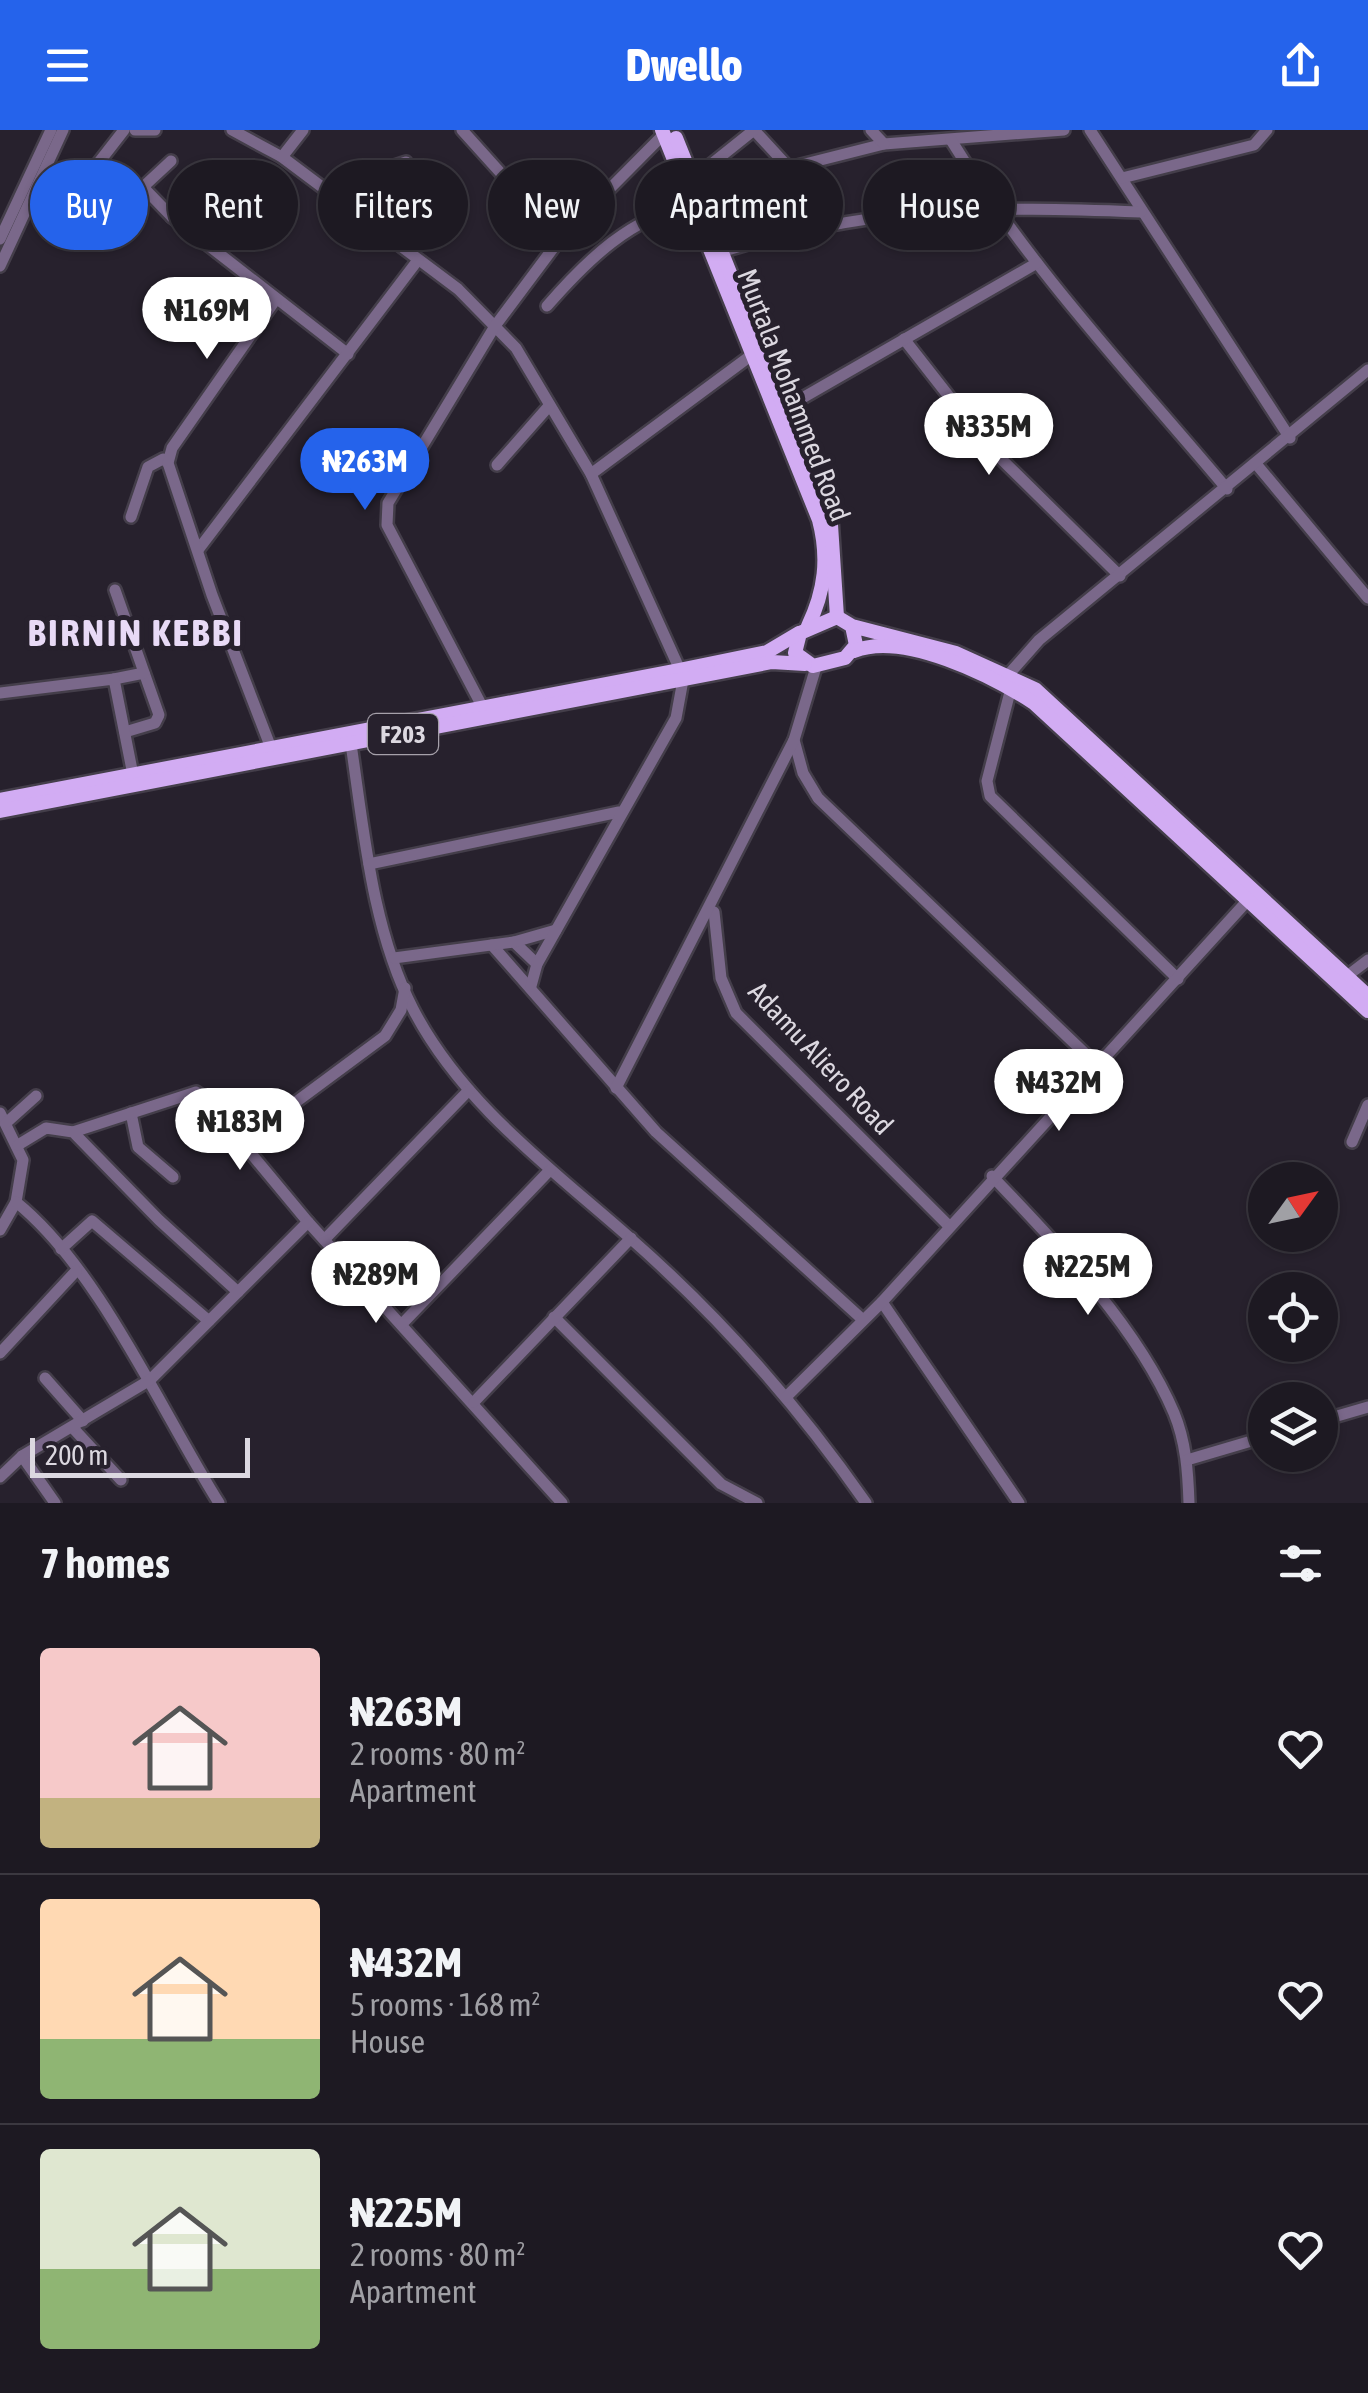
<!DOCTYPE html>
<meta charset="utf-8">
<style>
:root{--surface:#1d1922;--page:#2a262f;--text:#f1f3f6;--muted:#a0a0a5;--line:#3b3840;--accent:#2563eb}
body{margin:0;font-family:"Asap Condensed",sans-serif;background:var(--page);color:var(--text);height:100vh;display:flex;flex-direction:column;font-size:38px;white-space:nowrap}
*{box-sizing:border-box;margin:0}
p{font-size:32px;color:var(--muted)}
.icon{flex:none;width:55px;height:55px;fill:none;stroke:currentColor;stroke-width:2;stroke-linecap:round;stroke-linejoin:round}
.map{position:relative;height:1373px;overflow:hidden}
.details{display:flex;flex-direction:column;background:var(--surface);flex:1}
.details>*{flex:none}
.banner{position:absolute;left:30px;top:30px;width:1310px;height:90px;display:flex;gap:20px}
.needle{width:65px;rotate:57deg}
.buttons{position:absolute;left:1248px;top:1032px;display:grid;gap:20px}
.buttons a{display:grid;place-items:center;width:90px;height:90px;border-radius:50%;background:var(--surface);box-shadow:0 2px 8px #0004,0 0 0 2px var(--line);font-size:50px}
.scale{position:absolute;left:30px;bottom:25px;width:220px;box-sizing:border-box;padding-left:10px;border:5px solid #dcd8e0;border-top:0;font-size:28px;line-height:35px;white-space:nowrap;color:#dcd8e0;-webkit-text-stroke:8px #27212d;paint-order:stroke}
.price{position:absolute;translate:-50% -85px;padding:0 22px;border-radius:35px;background:#fff;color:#222;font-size:32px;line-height:65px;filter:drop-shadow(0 2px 5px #0008)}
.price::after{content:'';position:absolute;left:50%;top:60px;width:30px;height:22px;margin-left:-15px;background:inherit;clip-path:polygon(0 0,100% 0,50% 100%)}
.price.on{background:var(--accent);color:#fff}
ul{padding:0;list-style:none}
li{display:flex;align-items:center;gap:30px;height:250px;padding:0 40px}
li+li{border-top:2px solid var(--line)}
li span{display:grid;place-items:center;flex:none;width:280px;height:200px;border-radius:10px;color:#555}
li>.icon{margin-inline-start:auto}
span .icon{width:120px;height:120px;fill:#fffc;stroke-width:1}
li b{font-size:42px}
h2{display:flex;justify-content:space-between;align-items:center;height:120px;padding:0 40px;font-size:42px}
.pill{padding:0 35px;border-radius:45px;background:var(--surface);box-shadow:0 2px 8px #0004,0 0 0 2px var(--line);font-size:35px;line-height:90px}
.pill.on{background:var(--accent);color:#fff}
header{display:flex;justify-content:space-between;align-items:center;height:130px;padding:0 40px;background:var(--accent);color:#fff;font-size:45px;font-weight:800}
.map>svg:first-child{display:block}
</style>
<header><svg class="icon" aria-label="menu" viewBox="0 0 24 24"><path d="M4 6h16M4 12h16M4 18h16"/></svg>Dwello<svg class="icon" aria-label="share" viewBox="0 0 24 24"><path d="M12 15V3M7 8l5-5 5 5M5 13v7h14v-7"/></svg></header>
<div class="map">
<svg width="1368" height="1373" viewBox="0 0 1368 1373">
<rect width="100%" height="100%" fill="#27212d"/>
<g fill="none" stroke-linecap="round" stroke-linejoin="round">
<defs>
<g id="minor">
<path d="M135,0h20"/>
<path d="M232,0l50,27 176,132 58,59 75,126 89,196"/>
<path d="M462,0l98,109"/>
<path d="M754,0l35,38 95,-24 180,-14"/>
<path d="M871,0l13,14"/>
<path d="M1090,0l200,308"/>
<path d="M951,10c78,127 181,236 276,349"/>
<path d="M282,27l21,-27"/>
<path d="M171,31l-28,26 29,30 176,137"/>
<path d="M803,35l37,58"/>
<path d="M694,48l60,-48"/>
<path d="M1122,48l132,-33 13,-15"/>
<path d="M75,63l49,-63"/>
<path d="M353,81l29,-41 24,-8"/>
<path d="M172,87l24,-38"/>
<path d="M0,109l51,-109"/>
<path d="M724,121c149,-45 264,-45 417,-39"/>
<path d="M0,136l63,-136"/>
<path d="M547,176c41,-47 83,-88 145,-102"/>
<path d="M904,209l83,106 133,131"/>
<path d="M785,278l252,-145"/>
<path d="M497,335l52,-59"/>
<path d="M1257,335l111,133"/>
<path d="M591,344l162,-120"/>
<path d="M131,387l17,-50 15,-8 5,4"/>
<path d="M198,420l220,-290"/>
<path d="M115,460l44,125 -4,8 -30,9"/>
<path d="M1009,544l30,-34 329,-270"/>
<path d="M114,549l30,-6"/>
<path d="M1011,558l-24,93 3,15 188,183"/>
<path d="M0,563l114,-14 19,96"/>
<path d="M483,578l-96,-183 1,-22 107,-177 65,-87 104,-105"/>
<path d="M794,610l9,33 15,25 278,266"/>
<path d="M351,614c13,87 21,185 62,265 49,95 139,160 217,229 90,79 167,166 236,265"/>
<path d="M271,618l-59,-153 -44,-132 4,-15 104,-149"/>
<path d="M369,734l250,-52"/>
<path d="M714,782l7,66 15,35 213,213"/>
<path d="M514,812l23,22"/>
<path d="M492,815l164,187 206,187"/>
<path d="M394,828l120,-16 42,-12"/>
<path d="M1347,846l21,-16"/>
<path d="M531,856l6,-22 139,-246 7,-38"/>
<path d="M616,958l178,-348 22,-73"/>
<path d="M0,983l23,47 -7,42 -16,28"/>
<path d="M131,983l7,34 35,30"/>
<path d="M6,993l30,-27"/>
<path d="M73,1002l123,-40 9,6 103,124 254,281"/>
<path d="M242,1012l143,-106 16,-26 4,-22"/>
<path d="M1352,1012l16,-37"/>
<path d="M18,1015l28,-17 27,4 86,88 79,72"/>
<path d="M992,1046c65,68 145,150 182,237 12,29 14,59 15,90"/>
<path d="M16,1072c84,68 145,209 203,301"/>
<path d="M325,1109l144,-149"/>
<path d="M61,1119l31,-28 117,100"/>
<path d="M882,1172l137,201"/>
<path d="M554,1187l167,167 36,19"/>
<path d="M402,1194l148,-154"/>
<path d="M0,1223l76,-82"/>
<path d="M45,1248l38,43"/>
<path d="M786,1267l96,-95 367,-403"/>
<path d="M474,1272l157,-164"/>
<path d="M1320,1291l48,-14"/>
<path d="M72,1297l49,53"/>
<path d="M22,1326l33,47"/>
<path d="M1187,1330l78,-23"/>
<path d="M0,1347l22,-21 128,-76 158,-158"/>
</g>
<g id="major">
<path d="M662,0l157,390c10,38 6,71 -11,106"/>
<path d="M676,8l155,387 6,92"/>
<path d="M852,496l4,19 -11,13 -32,8 -18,-13 5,-20 37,-16 15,9 104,27 79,36 333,307"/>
<path d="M854,521c50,-20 138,25 180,52l334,308"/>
<path d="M0,670l680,-130 87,-18 32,-19"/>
<path d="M0,681l772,-149 33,2"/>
</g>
</defs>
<use href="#minor" stroke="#443e4a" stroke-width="16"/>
<use href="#major" stroke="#443e4a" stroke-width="19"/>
<use href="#minor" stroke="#7a688a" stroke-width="11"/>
<use href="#major" stroke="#d2acf3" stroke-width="14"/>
</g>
<g text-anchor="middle" stroke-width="10" stroke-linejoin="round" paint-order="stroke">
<rect fill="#27212d" stroke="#a6a1aa" stroke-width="2.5" x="368" y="584" width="70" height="40" rx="8"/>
<g font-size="25" font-weight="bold" fill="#dcd8e0">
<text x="403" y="613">F203</text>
</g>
<g font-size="28" fill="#dcd8e0" stroke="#27212d">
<text transform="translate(794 265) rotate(69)" y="10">Murtala Mohammed Road</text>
<text transform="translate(821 928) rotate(47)" y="10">Adamu Aliero Road</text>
</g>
<g font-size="38" font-weight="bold" letter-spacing="2.5" fill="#e8daf6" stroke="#27212d">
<text x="136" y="516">BIRNIN KEBBI</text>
</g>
</g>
</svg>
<div class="buttons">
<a><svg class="needle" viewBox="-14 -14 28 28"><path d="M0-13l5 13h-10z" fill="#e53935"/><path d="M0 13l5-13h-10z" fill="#a0a0a5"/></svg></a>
<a><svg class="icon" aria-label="locate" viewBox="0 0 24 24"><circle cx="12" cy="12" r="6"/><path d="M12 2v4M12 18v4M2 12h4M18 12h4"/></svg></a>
<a><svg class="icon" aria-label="layers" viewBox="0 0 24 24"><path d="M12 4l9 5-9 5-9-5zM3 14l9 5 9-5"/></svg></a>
</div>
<div class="scale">200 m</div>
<b class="price" style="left:207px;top:232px">₦169M</b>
<b class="price" style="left:989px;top:348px">₦335M</b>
<b class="price on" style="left:365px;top:383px">₦263M</b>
<b class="price" style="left:1059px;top:1004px">₦432M</b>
<b class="price" style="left:240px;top:1043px">₦183M</b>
<b class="price" style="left:1088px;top:1188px">₦225M</b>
<b class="price" style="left:376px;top:1196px">₦289M</b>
<div class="banner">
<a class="pill on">Buy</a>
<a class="pill">Rent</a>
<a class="pill">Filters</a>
<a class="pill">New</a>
<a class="pill">Apartment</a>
<a class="pill">House</a>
</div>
</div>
<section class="details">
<h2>7 homes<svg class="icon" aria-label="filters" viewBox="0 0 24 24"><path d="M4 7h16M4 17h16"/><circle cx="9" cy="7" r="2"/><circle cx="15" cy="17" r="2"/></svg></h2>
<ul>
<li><span style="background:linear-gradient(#f6c9c9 75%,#c2b280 0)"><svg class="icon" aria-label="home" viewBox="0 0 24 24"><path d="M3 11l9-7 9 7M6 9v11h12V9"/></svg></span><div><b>₦263M</b><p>2 rooms · 80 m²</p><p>Apartment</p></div><svg class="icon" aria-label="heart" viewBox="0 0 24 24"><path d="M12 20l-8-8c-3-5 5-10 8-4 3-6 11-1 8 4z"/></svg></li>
<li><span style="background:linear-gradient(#ffd9b3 70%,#8fb573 0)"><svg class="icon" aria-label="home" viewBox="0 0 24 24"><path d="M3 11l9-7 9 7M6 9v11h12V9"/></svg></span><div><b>₦432M</b><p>5 rooms · 168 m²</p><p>House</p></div><svg class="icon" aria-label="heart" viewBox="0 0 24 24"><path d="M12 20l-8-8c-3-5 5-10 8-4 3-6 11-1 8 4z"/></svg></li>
<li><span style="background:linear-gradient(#dfe7d0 60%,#8fb573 0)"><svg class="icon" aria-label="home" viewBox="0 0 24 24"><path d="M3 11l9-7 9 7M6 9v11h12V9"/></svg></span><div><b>₦225M</b><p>2 rooms · 80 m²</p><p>Apartment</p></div><svg class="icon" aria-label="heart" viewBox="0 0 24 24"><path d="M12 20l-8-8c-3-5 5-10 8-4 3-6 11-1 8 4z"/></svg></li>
</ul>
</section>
